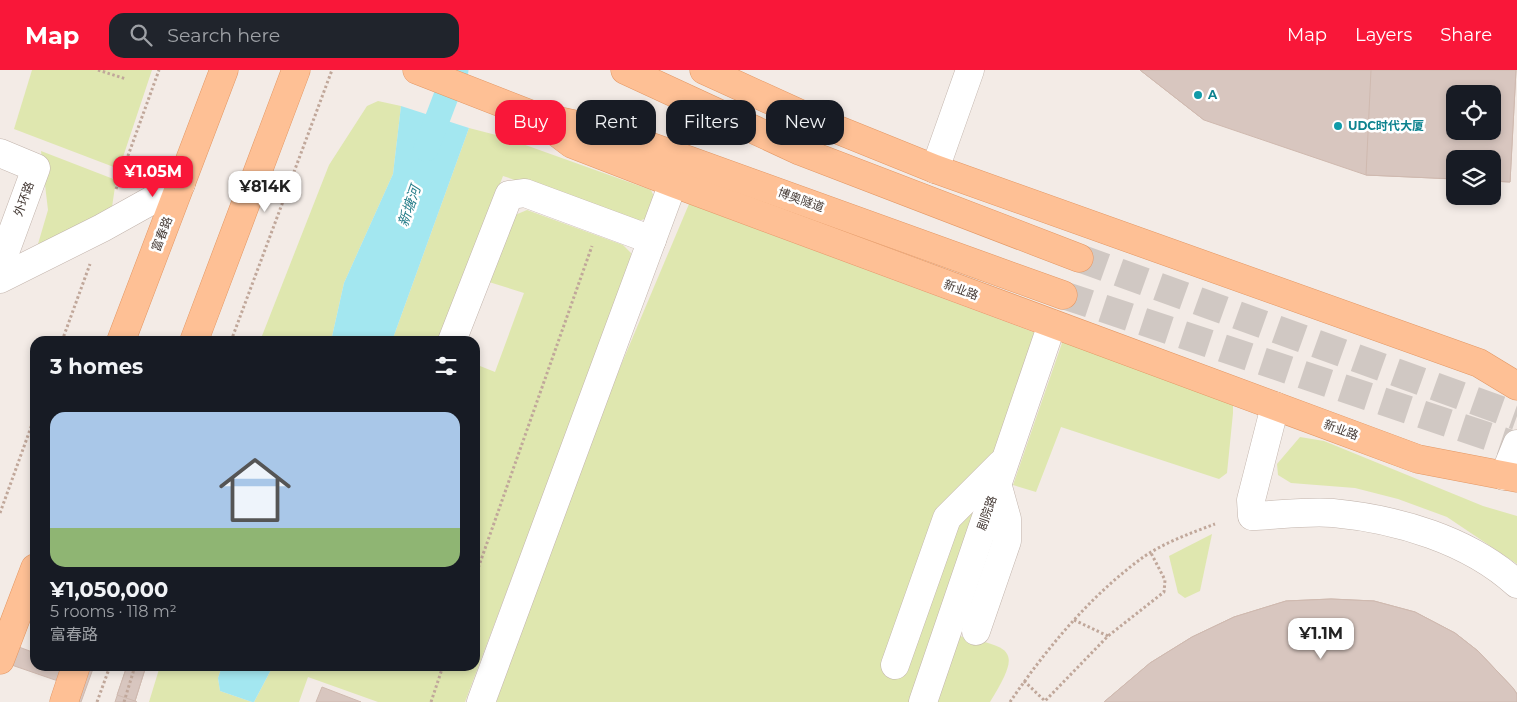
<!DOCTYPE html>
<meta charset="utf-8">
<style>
:root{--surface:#171b24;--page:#20242c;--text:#f1f3f6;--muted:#9ea1a6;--line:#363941;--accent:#f91739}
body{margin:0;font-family:Montserrat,"Noto Sans SC",sans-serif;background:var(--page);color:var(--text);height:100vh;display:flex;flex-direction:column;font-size:19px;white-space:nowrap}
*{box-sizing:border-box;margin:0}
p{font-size:16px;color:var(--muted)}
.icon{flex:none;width:28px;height:28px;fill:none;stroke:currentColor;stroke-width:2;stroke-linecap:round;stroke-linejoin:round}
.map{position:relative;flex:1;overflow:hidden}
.sheet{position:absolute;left:30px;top:266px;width:450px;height:335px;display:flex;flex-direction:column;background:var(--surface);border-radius:15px;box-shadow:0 2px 8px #0003}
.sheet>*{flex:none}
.banner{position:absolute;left:495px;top:30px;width:475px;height:45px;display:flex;gap:10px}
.controls{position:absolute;left:1446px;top:15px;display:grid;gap:10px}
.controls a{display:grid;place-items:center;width:55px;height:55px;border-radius:10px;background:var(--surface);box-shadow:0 2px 8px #0003;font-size:25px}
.price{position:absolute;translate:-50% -42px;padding:0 11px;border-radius:10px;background:#fff;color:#222;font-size:16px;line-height:32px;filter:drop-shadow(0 1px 2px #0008)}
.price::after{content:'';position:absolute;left:50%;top:30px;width:15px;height:11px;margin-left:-8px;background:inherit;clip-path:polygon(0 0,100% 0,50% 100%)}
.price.current{background:var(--accent);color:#fff}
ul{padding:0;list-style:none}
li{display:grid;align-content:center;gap:10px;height:265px;padding:0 20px}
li+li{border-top:1px solid var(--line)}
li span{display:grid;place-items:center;height:155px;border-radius:15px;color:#555}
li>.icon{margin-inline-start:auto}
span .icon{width:90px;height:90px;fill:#fffc;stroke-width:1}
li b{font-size:21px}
h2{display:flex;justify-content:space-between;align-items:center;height:60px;padding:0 20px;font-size:21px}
.chip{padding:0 18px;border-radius:15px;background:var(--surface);box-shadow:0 2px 8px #0003;font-size:18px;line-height:45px}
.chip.current{background:var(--accent);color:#fff}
header{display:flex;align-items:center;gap:30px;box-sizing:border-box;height:70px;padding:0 25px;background:var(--accent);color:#fff}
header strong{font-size:24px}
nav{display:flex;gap:28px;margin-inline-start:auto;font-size:18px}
.search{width:350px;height:45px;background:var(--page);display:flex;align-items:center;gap:12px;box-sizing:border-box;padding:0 18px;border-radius:15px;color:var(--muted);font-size:19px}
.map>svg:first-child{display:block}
</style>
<header>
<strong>Map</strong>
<div class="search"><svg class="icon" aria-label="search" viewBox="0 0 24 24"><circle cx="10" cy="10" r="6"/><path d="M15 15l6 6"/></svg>Search here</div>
<nav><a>Map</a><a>Layers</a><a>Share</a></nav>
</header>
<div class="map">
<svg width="1517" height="632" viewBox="0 0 1517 632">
<rect width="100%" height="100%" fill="#f3ebe6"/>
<g fill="#dfe7af">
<path d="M32,0h120l-33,99 -105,-40z"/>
<path d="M378,31l23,5 -8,68 -49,109 -13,58h-71l69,-176 38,-59z"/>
<path d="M469,58l31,8 151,54 5,11 -8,17 -10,3 -135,-45 -64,165h-47z"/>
<path d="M41,81l75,29 -4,27 -54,40 -20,-3 10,-34z"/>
<path d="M689,134l347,129 -126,369h-414l109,-299z"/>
<path d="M527,140l96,35 8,8 -1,12 -165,437h-87l-70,-25 -9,25h-45l19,-36h202v-302l20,8 29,-79 -35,-11 26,-67z"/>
<path d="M1063,270l170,56v17l-6,60 -8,6 -158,-52 -25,65 -23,-7z"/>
<path d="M1300,367l24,4 159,65 34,10v48l-70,-47 -49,-18 -43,-11 -64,-5 -13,-8 -1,-11z"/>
<path d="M1212,464l-12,57 -15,7 -7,-5 -9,-37z"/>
<path d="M959,566c55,12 63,14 31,66h-54z"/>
<path d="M160,596h62l-4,12 2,13 32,11h-103z"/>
</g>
<g fill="#a3e7f0">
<path d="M401,36l68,22 -77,213h-61l13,-58 49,-109z"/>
<path d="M222,596h51l-19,36h-2l-32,-11 -2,-13z"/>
</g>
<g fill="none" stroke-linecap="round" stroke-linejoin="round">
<path stroke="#a3e7f0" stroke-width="25" d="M426,79l30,-79"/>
</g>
<g fill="#d8c6bf" stroke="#cfb9af" fill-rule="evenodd">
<path d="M1140,0h103l-39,50z"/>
<path d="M1140,0h376l-6,112 -18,-1v-22h-37v20l-89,-4 -162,-55zM1455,24h37v37h-37z"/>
<path d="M1371,0h145l-6,112 -18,-1v-22h-37v20l-89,-4zM1455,24h37v37h-37z"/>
<path d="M1331,529l43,2 41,11 40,21 23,18 35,37 4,6v8h-413l46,-39 42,-26 42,-20 52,-16z"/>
<path d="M1331,529l43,2 41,11 40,21 23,18 35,37 4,6v8h-413l46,-39 42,-26 42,-20 52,-16z"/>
<path d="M0,570l35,13v13h59l-13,36h-30l7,-21 -58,-20z"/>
<path d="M127,596h19l-11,35 2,1h-22z"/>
<path d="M127,596h19l-11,35 -18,-6z"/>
<path d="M322,617l39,15h-45z"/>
</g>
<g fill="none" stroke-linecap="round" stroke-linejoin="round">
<g stroke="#d0c8c3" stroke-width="28" stroke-dasharray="28 14" stroke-linecap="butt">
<path d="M1079,188l438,158"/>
<path d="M1063,225l454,151"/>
</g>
<defs>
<g id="minor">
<path d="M0,83l36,15 -36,98"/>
<path d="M935,99l35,-99"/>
<path d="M0,209l102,-51 79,-44"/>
<path d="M452,271l57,-146 16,-2 127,47"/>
<path d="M1275,336l-24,94 1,16c27,-1 55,-5 81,-3 64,6 136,27 184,71"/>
<path d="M1504,406l13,-32"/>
<path d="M976,561l31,-90v-22l-10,-36"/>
<path d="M895,595l52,-147 54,-54"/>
<path d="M481,632l192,-519"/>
<path d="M923,632l129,-378"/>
</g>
<g id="major">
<path d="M417,0l118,46 37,28 101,39 745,276 99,19"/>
<path d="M625,0l175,81 279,107"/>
<path d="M704,0l112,51 119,48 544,194 38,23"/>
<path d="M545,48l65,14 453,163"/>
<path d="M121,271l103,-271"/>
<path d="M194,271l102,-271"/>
<path d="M0,590l35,-92"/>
<path d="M64,632l12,-36"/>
</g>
</defs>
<use href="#minor" stroke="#c2b4ac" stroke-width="29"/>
<use href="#major" stroke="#e39764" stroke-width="29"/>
<g stroke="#c0a79a" stroke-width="3" stroke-dasharray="2.5 2.5" stroke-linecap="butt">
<path d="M98,0l28,9"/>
<path d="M116,119l43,-119"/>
<path d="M62,271l28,-77"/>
<path d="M231,271l101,-271"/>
<path d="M0,443l35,-97"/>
<path d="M475,507l117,-331"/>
<path d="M1074,550l34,16"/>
<path d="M1024,611l21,20 63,-65 56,-44 1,-12 -14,-27"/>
<path d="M97,632l13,-36"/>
<path d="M124,632l11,-36"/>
<path d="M431,632l12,-36"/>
<path d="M1010,632c37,-54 79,-105 132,-144 21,-15 49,-25 73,-34"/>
</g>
<use href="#minor" stroke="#fff" stroke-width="28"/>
<use href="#major" stroke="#fec095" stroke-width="28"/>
</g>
<g fill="#0f9aa8" stroke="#fff" stroke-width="2">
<circle cx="1198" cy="25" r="5"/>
<circle cx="1338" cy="56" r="5"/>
</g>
<g text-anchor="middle" stroke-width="5" stroke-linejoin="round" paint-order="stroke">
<g font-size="12" font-weight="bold" fill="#0d838f" stroke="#fff" text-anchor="start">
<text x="1208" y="29">A</text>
<text x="1348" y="60">UDC时代大厦</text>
</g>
<g font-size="12" fill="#463b36" stroke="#fff">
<text transform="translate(24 129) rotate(-70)" y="4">外环路</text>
<text transform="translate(801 130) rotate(20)" y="4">博奥隧道</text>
<text transform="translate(162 164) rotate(-69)" y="4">富春路</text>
<text transform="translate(961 220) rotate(20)" y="4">新业路</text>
<text transform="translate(1341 360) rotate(20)" y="4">新业路</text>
<text transform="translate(987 443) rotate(-71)" y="4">剧院路</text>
</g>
<g font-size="14" font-style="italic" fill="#287e8a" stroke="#fff">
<text transform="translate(409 136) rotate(-71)" y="5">新塘河</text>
</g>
</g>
</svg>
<div class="controls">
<a><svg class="icon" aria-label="locate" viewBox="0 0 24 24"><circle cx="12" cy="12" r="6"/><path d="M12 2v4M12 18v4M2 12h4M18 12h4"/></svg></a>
<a><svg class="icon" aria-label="layers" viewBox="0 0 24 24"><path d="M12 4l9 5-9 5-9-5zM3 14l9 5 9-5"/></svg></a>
</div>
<b class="price current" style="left:153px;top:128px">¥1.05M</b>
<b class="price" style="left:265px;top:143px">¥814K</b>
<b class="price" style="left:1321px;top:590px">¥1.1M</b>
<div class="banner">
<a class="chip current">Buy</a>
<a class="chip">Rent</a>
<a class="chip">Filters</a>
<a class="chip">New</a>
</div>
<section class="sheet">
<h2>3 homes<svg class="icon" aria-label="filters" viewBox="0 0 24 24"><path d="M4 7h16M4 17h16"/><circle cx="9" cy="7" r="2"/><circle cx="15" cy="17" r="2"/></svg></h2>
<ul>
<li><span style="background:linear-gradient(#a9c7e8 75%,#8fb573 0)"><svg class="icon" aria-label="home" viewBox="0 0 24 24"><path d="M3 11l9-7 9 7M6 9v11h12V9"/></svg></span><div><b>¥1,050,000</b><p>5 rooms · 118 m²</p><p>富春路</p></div></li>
</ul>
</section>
</div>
